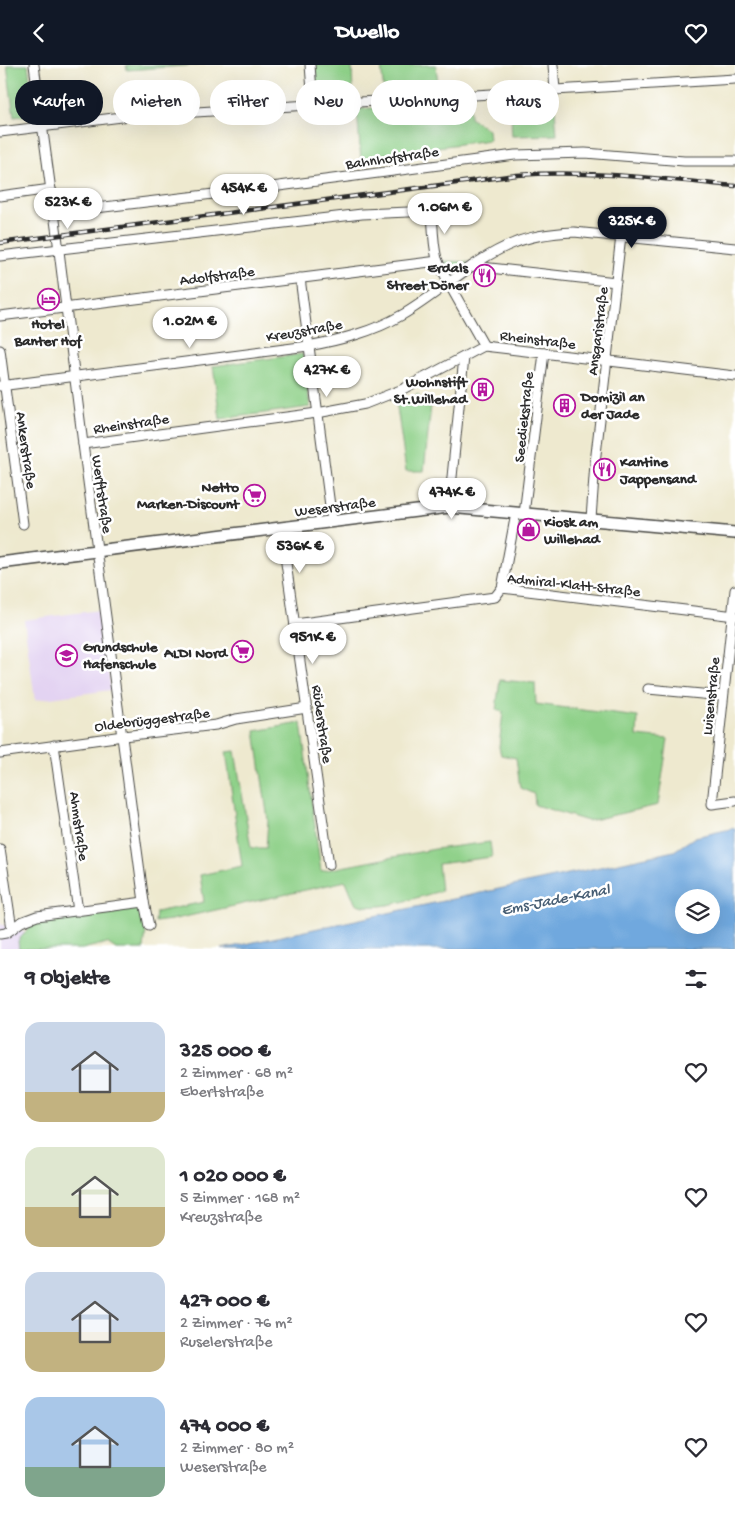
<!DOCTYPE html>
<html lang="de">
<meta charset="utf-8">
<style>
:root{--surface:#fff;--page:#f7f7f7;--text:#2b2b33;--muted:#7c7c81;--accent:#111827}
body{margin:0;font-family:"Gochi Hand",sans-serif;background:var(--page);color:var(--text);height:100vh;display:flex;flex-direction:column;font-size:19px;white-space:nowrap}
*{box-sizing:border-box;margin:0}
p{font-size:16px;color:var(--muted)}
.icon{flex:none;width:28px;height:28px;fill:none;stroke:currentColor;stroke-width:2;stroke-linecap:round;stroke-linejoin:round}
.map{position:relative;height:884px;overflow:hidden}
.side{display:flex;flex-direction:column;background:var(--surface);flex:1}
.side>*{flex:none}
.top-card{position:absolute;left:15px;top:15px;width:705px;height:45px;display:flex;gap:10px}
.controls{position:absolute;left:675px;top:824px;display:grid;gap:10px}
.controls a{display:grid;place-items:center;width:45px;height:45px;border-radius:50%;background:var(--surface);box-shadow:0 5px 20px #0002;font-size:25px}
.price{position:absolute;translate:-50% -42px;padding:0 11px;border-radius:18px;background:#fff;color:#222;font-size:16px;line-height:32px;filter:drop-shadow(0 1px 2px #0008)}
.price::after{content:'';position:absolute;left:50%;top:30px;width:15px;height:11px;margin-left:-8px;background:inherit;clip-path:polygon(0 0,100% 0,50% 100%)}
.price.current{background:var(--accent);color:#fff}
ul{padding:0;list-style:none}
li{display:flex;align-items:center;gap:15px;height:125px;padding:0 25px}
li span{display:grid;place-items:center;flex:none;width:140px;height:100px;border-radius:15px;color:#555}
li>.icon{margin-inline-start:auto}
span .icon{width:60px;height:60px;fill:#fffc;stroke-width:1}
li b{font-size:21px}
h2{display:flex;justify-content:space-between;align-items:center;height:60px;padding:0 25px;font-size:21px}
.chip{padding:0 18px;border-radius:22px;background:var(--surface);box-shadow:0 5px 20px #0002;font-size:18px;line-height:45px}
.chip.current{background:var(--accent);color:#fff}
header{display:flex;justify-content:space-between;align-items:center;height:65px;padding:0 25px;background:var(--accent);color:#fff;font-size:22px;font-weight:800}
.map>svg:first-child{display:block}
</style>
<header><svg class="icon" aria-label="back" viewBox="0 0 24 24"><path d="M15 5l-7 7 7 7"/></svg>Dwello<svg class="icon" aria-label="heart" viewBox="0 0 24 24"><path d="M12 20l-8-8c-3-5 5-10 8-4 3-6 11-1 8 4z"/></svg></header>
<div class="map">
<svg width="735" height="884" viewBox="0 0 735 884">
<rect width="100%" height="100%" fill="#fff"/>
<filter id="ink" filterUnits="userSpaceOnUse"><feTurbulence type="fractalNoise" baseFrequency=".02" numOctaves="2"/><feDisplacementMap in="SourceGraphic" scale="10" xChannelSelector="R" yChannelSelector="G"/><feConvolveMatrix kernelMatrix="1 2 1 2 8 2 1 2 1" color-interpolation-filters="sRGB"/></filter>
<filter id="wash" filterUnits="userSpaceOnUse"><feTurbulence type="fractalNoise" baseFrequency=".0096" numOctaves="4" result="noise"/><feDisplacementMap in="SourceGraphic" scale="20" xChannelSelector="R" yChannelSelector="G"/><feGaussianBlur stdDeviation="1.12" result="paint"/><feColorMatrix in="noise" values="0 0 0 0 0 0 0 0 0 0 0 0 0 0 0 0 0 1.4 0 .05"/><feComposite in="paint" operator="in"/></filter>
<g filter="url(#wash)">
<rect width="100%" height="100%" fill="#eee9cf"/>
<g fill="#e3d3f2">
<path d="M100,545l11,80 -76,10 -11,-80z"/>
<path d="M0,859l25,8 -7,9 1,8h-19z"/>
</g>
<g fill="#8ed088" stroke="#5c7e5a">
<path d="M7,0h21l7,49 -21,3z"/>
<path d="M126,0h71l-70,5z"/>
<path d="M315,0h37l1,33 -36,2z"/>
<path d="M381,0h55l2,19h14v4l-68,5z"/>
<path d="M554,32l3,38 -45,1c-1,-11 -2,-28 6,-36z"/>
<path d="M469,37l1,16 18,12 1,10 -117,16 -11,9h-5v-4h5l-4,-52z"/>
<path d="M444,196l25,1c-7,6 -11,10 -20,8z"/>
<path d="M303,289l7,53 -90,12 -7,-53z"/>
<path d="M418,329l6,13 7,-1 -7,65h-18l-10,-71 17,-3z"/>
<path d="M500,615l35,3 1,21 102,13 -1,19 31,3 -10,66 -70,16 -53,-16 -1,-11 -14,-6 -4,-30 -15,-3 -2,-8 4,-35 -7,-2z"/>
<path d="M301,658l20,148 114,-22 55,-7 2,15 -54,7 3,27c-22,5 -66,23 -86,12l-9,-22 -175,39 -16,2 1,-10 48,-10 -4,-27 42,-9 -16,-114 9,-1 16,97h15l2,-28 -13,-89z"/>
<path d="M141,840l7,22 -2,3 -2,19h-28l-9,-6 -25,6h-63l-1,-8 14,-17 7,-5z"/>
</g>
<path fill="#6fa8de" stroke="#4d6a84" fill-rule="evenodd" d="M735,763v121h-513l452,-98 21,-14zM711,832v28h-27v-28z"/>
</g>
<g filter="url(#ink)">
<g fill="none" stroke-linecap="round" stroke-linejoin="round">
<defs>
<g id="minor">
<path d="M34,0l23,170 26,209 61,458 5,24"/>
<path d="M310,0l3,39"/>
<path d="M553,0l2,25"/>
<path d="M0,67l130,-16 605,-37"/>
<path d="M0,131l51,-7"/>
<path d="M54,148l210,-25 251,-33 70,-2 99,8h51"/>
<path d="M0,191l362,-42 70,-3c1,16 1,33 5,48 3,9 9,16 12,25l35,62"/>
<path d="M472,201l144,16"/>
<path d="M300,213l32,243"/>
<path d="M0,251l438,-55"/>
<path d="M0,285l23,174"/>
<path d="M0,321l308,-40c32,-6 65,-14 94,-31 38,-22 71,-56 112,-72 19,-8 40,-10 60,-11l161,16"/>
<path d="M83,379l234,-31 48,-9 38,-15 81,-43 251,30"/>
<path d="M449,442l15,-150"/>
<path d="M524,449l20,-161"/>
<path d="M591,454l4,-56 26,-227"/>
<path d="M281,463l48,337"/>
<path d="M502,523l14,-75"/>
<path d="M735,525l-23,214 23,-3"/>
<path d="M295,559l200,-27 7,-9 233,28"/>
<path d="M648,624l75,7"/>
<path d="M54,680l24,166"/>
<path d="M0,688l123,-17 93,-11 20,-6 71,-11"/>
<path d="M0,784l12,80"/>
<path d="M0,869l6,-1 15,-11 16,-6 107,-14"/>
</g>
<path id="tertiary" d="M0,498l449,-56 286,26"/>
</defs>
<use href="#minor" stroke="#484844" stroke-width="11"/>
<use href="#tertiary" stroke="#484844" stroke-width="14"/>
<use href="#minor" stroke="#fff" stroke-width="9"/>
<use href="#tertiary" stroke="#fff" stroke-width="11"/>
<defs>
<path id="rail" d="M0,178l517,-68c73,-5 145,4 218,11"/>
</defs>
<use href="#rail" stroke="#2b2b2b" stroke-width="4.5"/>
<use href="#rail" stroke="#fff" stroke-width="2.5" stroke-dasharray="8" stroke-linecap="butt"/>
</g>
</g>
<defs>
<symbol id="restaurant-ring" viewBox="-11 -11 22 22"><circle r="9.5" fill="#fff" stroke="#b5179e" stroke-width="1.5"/><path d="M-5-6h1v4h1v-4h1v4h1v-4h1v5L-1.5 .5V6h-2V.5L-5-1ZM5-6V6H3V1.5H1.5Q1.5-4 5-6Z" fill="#b5179e"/></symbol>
<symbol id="hotel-ring" viewBox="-11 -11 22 22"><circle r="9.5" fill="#fff" stroke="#b5179e" stroke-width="1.5"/><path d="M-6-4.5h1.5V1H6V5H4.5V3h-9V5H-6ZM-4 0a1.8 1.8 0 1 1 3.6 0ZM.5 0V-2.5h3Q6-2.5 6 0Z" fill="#b5179e"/></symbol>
<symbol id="building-ring" viewBox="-11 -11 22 22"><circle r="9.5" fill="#fff" stroke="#b5179e" stroke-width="1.5"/><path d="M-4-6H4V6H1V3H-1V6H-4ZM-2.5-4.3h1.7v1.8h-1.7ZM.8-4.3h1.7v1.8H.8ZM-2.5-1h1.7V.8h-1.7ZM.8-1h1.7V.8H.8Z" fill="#b5179e"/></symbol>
<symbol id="supermarket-ring" viewBox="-11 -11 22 22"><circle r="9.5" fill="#fff" stroke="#b5179e" stroke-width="1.5"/><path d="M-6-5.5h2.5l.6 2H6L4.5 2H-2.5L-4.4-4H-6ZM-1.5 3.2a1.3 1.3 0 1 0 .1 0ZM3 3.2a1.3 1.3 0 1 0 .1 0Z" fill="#b5179e"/></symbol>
<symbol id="shop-ring" viewBox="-11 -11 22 22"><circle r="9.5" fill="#fff" stroke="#b5179e" stroke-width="1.5"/><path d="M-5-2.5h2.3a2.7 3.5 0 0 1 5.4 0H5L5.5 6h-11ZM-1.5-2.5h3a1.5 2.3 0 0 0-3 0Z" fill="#b5179e"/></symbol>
<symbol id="school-ring" viewBox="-11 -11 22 22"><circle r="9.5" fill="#fff" stroke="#b5179e" stroke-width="1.5"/><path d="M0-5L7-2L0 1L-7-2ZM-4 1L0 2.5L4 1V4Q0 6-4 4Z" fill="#b5179e"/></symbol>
</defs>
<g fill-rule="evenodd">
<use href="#restaurant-ring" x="472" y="198" width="25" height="25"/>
<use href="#hotel-ring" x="36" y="222" width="25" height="25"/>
<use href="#building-ring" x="470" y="312" width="25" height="25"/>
<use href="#building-ring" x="552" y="328" width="25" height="25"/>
<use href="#restaurant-ring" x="592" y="392" width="25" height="25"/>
<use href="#supermarket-ring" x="242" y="418" width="25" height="25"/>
<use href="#shop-ring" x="516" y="452" width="25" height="25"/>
<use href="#supermarket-ring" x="230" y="574" width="25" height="25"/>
<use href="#school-ring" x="54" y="578" width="25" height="25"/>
</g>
<g text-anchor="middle" stroke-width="5" stroke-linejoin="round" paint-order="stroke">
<g font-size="15" fill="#2b2b2b" stroke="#fff">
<text transform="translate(392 92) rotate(-8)" y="5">Bahnhofstraße</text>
<text transform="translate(217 210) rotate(-7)" y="5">Adolfstraße</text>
<text transform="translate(304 265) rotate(-10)" y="5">Kreuzstraße</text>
<text transform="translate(597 266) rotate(-83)" y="5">Ansgaristraße</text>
<text transform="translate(538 274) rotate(7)" y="5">Rheinstraße</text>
<text transform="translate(523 352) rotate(-84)" y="5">Seediekstraße</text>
<text transform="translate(131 358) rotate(-8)" y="5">Rheinstraße</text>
<text transform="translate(27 385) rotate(82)" y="5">Ankerstraße</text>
<text transform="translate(103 429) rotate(82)" y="5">Werftstraße</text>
<text transform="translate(335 441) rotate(-7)" y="5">Weserstraße</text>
<text transform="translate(574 519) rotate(6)" y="5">Admiral-Klatt-Straße</text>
<text transform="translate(710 631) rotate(-84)" y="5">Luisenstraße</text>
<text transform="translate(152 654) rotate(-7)" y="5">Oldebrüggestraße</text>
<text transform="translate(323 659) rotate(82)" y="5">Rüderstraße</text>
<text transform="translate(80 761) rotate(82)" y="5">Ahmstraße</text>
</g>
<g font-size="15" font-weight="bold" fill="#2b2b2b" stroke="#fff" text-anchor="end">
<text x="468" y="207">Erdals<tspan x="468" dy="17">Street Döner</tspan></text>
<text x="48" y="263" text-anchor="middle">Hotel<tspan x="48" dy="17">Banter Hof</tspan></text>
<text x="467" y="321">Wohnstift<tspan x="467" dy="17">St.Willehad</tspan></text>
<text x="581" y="336" text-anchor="start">Domizil an<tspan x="581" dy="17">der Jade</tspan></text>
<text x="620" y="401" text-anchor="start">Kantine<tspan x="620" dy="17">Jappensand</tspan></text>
<text x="239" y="426">Netto<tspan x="239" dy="17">Marken-Discount</tspan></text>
<text x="544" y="461" text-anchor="start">Kiosk am<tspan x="544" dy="17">Willehad</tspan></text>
<text x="83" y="586" text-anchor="start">Grundschule<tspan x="83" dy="17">Hafenschule</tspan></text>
<text x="227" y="592">ALDI Nord</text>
</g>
<g font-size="16" font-style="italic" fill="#465d73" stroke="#fff">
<text transform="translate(555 833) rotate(-11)" y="6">Ems-Jade-Kanal</text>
</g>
</g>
</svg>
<div class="controls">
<a><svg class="icon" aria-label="layers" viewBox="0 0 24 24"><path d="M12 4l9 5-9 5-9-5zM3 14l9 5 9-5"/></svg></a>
</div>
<b class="price" style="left:244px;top:151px">454K €</b>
<b class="price" style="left:68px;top:165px">523K €</b>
<b class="price" style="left:445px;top:170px">1.06M €</b>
<b class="price current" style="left:632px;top:184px">325K €</b>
<b class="price" style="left:190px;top:284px">1.02M €</b>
<b class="price" style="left:327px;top:333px">427K €</b>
<b class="price" style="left:452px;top:455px">474K €</b>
<b class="price" style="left:300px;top:509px">536K €</b>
<b class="price" style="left:313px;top:600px">951K €</b>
<div class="top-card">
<a class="chip current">Kaufen</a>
<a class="chip">Mieten</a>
<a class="chip">Filter</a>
<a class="chip">Neu</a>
<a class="chip">Wohnung</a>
<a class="chip">Haus</a>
</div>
</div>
<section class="side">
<h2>9 Objekte<svg class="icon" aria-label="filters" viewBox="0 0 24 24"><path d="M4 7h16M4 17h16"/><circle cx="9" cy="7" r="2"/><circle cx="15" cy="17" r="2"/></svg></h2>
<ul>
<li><span style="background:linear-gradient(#c9d6e8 70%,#c2b280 0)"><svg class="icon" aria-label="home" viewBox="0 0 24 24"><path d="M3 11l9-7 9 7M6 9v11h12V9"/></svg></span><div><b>325 000 €</b><p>2 Zimmer · 68 m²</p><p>Ebertstraße</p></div><svg class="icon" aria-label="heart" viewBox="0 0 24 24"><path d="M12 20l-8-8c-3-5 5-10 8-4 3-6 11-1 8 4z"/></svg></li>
<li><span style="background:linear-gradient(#dfe7d0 60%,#c2b280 0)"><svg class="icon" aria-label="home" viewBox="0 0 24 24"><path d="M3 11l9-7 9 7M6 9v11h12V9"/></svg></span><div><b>1 020 000 €</b><p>5 Zimmer · 168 m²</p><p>Kreuzstraße</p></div><svg class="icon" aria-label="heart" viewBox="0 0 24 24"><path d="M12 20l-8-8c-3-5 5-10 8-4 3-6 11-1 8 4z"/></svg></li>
<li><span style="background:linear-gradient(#c9d6e8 60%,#c2b280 0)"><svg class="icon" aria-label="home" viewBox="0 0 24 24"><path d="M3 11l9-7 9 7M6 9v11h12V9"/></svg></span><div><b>427 000 €</b><p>2 Zimmer · 76 m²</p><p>Ruselerstraße</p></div><svg class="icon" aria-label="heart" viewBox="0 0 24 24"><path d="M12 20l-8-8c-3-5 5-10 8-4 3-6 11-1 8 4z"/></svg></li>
<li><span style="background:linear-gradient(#a9c7e8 70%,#7fa58c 0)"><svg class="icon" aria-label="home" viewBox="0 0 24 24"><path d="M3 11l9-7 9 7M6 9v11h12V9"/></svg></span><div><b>474 000 €</b><p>2 Zimmer · 80 m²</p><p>Weserstraße</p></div><svg class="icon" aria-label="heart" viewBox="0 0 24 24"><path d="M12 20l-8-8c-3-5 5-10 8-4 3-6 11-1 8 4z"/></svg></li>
</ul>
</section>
